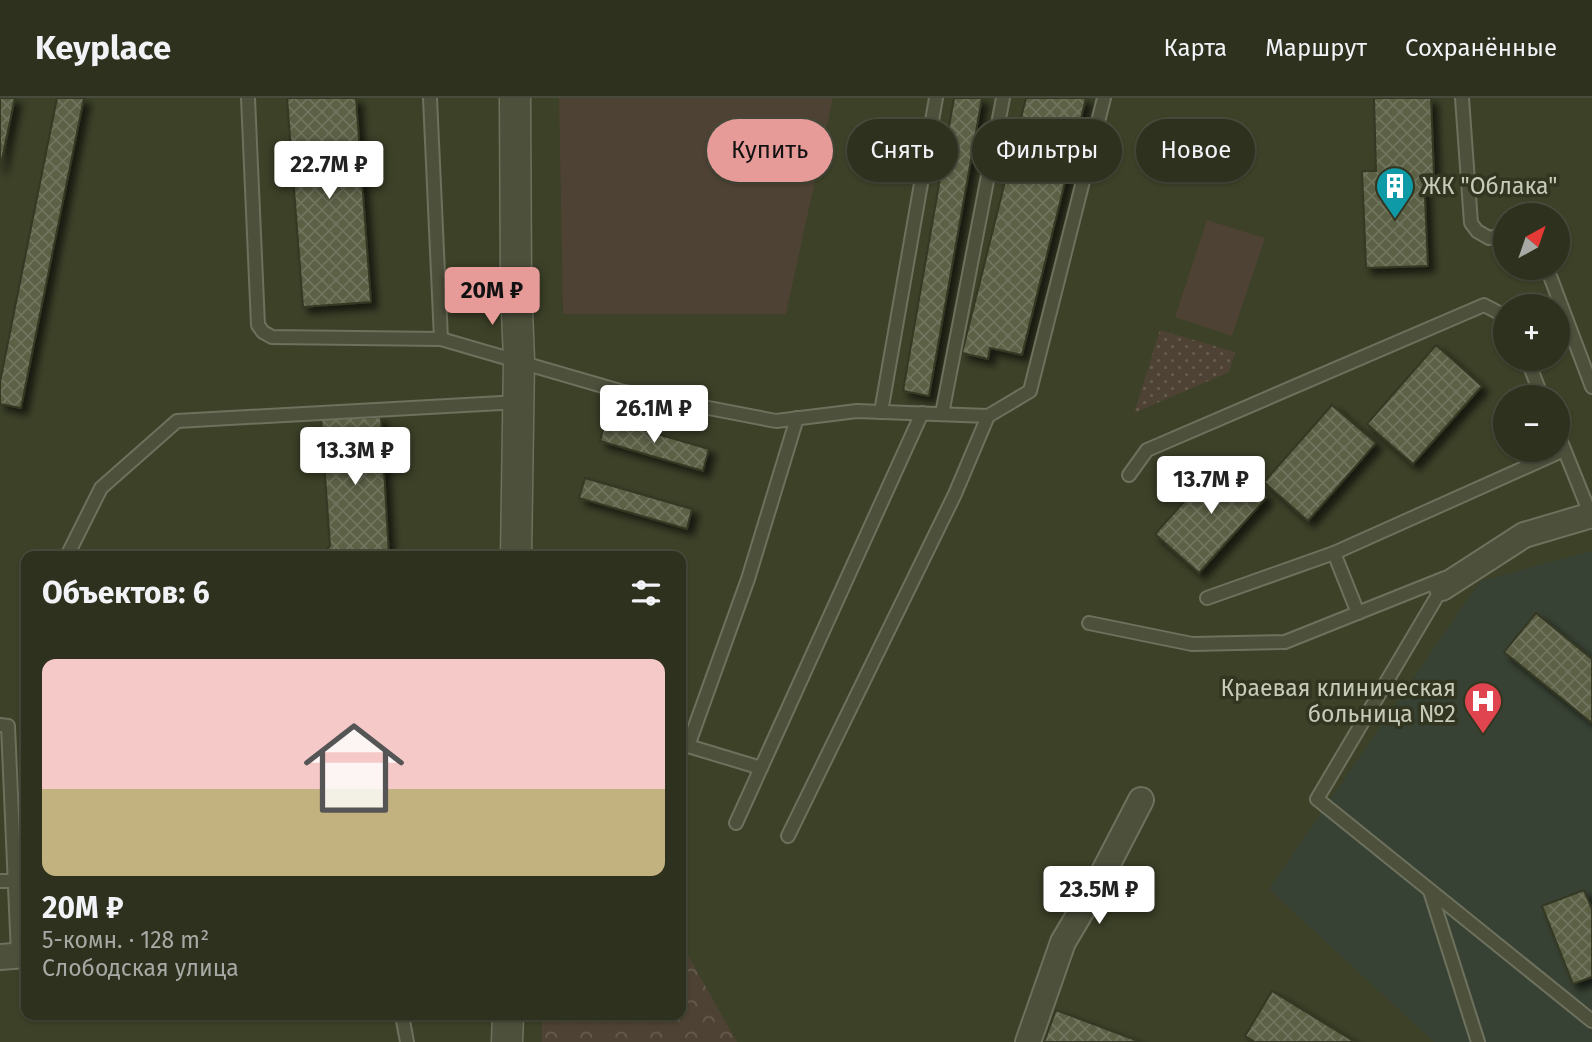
<!DOCTYPE html>
<html lang="ru">
<meta charset="utf-8">
<style>
:root{--surface:#2d311e;--page:#353927;--text:#f1f3f6;--muted:#a7a9a4;--line:#484c3c;--accent:#e69b98}
body{margin:0;font-family:"Fira Sans",sans-serif;background:var(--page);color:var(--text);height:100vh;display:flex;flex-direction:column;font-size:26px;white-space:nowrap}
*{box-sizing:border-box;margin:0}
p{font-size:23px;color:var(--muted)}
.icon{flex:none;width:38px;height:38px;fill:none;stroke:currentColor;stroke-width:2;stroke-linecap:round;stroke-linejoin:round}
.map{position:relative;flex:1;overflow:hidden}
.sheet{position:absolute;left:21px;top:453px;width:665px;height:469px;display:flex;flex-direction:column;background:var(--surface);border-radius:14px;box-shadow:0 2px 5px #0004,0 0 0 2px var(--line)}
.sheet>*{flex:none}
.guide{position:absolute;left:707px;top:21px;width:665px;height:63px;display:flex;gap:14px}
.needle{width:46px;rotate:40deg}
.fabs{position:absolute;left:1493px;top:105px;display:grid;gap:14px}
.fabs a{display:grid;place-items:center;width:77px;height:77px;border-radius:50%;background:var(--surface);box-shadow:0 2px 5px #0004,0 0 0 2px var(--line);font-size:35px}
.price{position:absolute;translate:-50% -60px;padding:0 16px;border-radius:7px;background:#fff;color:#222;font-size:23px;line-height:46px;filter:drop-shadow(0 2px 4px #0008)}
.price::after{content:'';position:absolute;left:50%;top:42px;width:21px;height:16px;margin-left:-10px;background:inherit;clip-path:polygon(0 0,100% 0,50% 100%)}
.price.current{background:var(--accent);color:#111}
ul{padding:0;list-style:none}
li{display:grid;align-content:center;gap:14px;height:371px;padding:0 21px}
li span{display:grid;place-items:center;height:217px;border-radius:14px;color:#555}
li>.icon{margin-inline-start:auto}
span .icon{width:126px;height:126px;fill:#fffc;stroke-width:1}
li b{font-size:30px}
h2{display:flex;justify-content:space-between;align-items:center;height:84px;padding:0 21px;font-size:30px}
.pill{padding:0 24px;border-radius:32px;background:var(--surface);box-shadow:0 2px 5px #0004,0 0 0 2px var(--line);font-size:24px;line-height:63px}
.pill.current{background:var(--accent);color:#111}
header{display:flex;align-items:center;gap:42px;box-sizing:border-box;height:98px;padding:0 35px;background:var(--surface);border-bottom:2px solid var(--line)}
header strong{font-size:33px}
nav{display:flex;gap:38px;margin-inline-start:auto;font-size:24px}
.map>svg:first-child{display:block}
</style>
<header>
<strong>Keyplace</strong>
<nav><a>Карта</a><a>Маршрут</a><a>Сохранённые</a></nav>
</header>
<div class="map">
<svg width="1592" height="944" viewBox="0 0 1592 944">
<defs>
<pattern id="forest-crowns" width="20" height="18" patternUnits="userSpaceOnUse" patternTransform="scale(1.75)"><rect width="20" height="18" fill="#4d4233"/><path d="M2 6a3 3 0 1 1 6 0M12 15a3 3 0 1 1 6 0" fill="none" stroke="#655c4e"/></pattern>
<pattern id="park-dots" width="8" height="8" patternUnits="userSpaceOnUse" patternTransform="scale(1.75)"><rect width="8" height="8" fill="#4d4233"/><path d="M2 2h.1M6 6h.1" fill="none" stroke="#655c4e" stroke-width="1.8" stroke-linecap="round"/></pattern>
<pattern id="building-cross-hatch" width="8" height="8" patternUnits="userSpaceOnUse" patternTransform="scale(1.75)"><rect width="8" height="8" fill="#5b6045"/><path d="M0 0l8 8M0 8l8-8" fill="none" stroke="#71755e"/></pattern>
<filter id="shadow"><feDropShadow dx="6" dy="6" stdDeviation="3.5" flood-color="#0009"/></filter>
</defs>
<rect width="100%" height="100%" fill="#3c4128"/>
<path fill="#384234" d="M1592,453v491h-158l-165,-153 211,-308z"/>
<g fill="#4d4233">
<path d="M559,0h274l-47,216h-223z"/>
<path d="M1207,122l58,18 -33,98 -57,-19z"/>
</g>
<path fill="url(#forest-crowns)" d="M681,845l56,99h-195v-27h139z"/>
<path fill="url(#park-dots)" d="M1160,232l75,22 -6,20 -95,41z"/>
<g fill="url(#building-cross-hatch)" stroke="#343823" stroke-width="2" filter="url(#shadow)">
<path d="M0,0h15l-15,71z"/>
<path d="M57,0h27l-63,310 -21,-4v-22z"/>
<path d="M287,0h69l15,204 -68,5z"/>
<path d="M954,0h28l-53,298 -26,-5z"/>
<path d="M1026,0h60l-64,257 -32,-7 -2,11 -26,-6z"/>
<path d="M1374,0h57l3,76 -10,1 4,91 -62,2 -4,-97h14z"/>
<path d="M1436,247l46,41 -69,78 -46,-40z"/>
<path d="M1332,307l44,38 -68,78 -44,-39z"/>
<path d="M381,319l8,139h-68l9,-10 -9,-127z"/>
<path d="M606,321l103,30 -6,22 -103,-30z"/>
<path d="M1223,360l44,39 -68,76 -44,-39z"/>
<path d="M585,380l107,31 -5,20 -108,-31z"/>
<path d="M1536,515l56,46v64l-88,-71z"/>
<path d="M1584,792l8,19v68l-19,7 -31,-78z"/>
<path d="M1272,893l83,51h-100l-10,-6z"/>
<path d="M1056,912l85,32h-97z"/>
</g>
<g fill="none" stroke-linecap="round" stroke-linejoin="round">
<defs>
<g id="service">
<path d="M248,0l10,227 5,7 9,5 169,2"/>
<path d="M430,0l11,241 179,52 156,30 81,-10 131,5 42,-25 74,-293"/>
<path d="M1462,0l9,125 6,8 12,7 16,-4"/>
<path d="M1547,170l45,119"/>
<path d="M1527,261l15,38"/>
<path d="M881,314l55,-314"/>
<path d="M942,316l61,-316"/>
<path d="M1558,336l33,82"/>
<path d="M1129,377l18,-25 337,-145 21,11"/>
<path d="M67,458l34,-68 76,-67 342,-19"/>
<path d="M1442,490l-125,211 275,222"/>
<path d="M1207,500l127,-45"/>
<path d="M1358,515l-24,-60 230,-103"/>
<path d="M1089,525l103,21 93,-2 160,-64"/>
<path d="M0,627l8,1 10,229"/>
<path d="M761,670l-73,-22 60,-167 49,-161"/>
<path d="M736,725l186,-410"/>
<path d="M788,738l167,-342 33,-78"/>
<path d="M0,783h17"/>
<path d="M1430,793l48,151"/>
<path d="M402,917l5,27"/>
</g>
<g id="minor">
<path d="M1442,490l82,-53 68,-20"/>
<path d="M0,859l26,-2"/>
<path d="M1028,944l35,-100 35,-59 43,-83"/>
</g>
<g id="tertiary">
<path d="M515,0l1,189 3,73 -3,196"/>
<path d="M507,944l1,-27"/>
</g>
</defs>
<use href="#service" stroke="#6d715d" stroke-width="16"/>
<use href="#minor" stroke="#6d715d" stroke-width="28"/>
<use href="#tertiary" stroke="#6d715d" stroke-width="33"/>
<use href="#service" stroke="#4d513c" stroke-width="12"/>
<use href="#minor" stroke="#4d513c" stroke-width="24"/>
<use href="#tertiary" stroke="#4d513c" stroke-width="30"/>
</g>
<defs>
<symbol id="building-pin" viewBox="-11 -11 22 30"><path d="M0 17L-7.5 6A9.5 9.5 0 1 1 7.5 6Z" fill="#0f9aa8" stroke="#323621"/><path d="M-4-6H4V6H1V3H-1V6H-4ZM-2.5-4.3h1.7v1.8h-1.7ZM.8-4.3h1.7v1.8H.8ZM-2.5-1h1.7V.8h-1.7ZM.8-1h1.7V.8H.8Z" fill="#fff"/></symbol>
<symbol id="hospital-pin" viewBox="-11 -11 22 30"><path d="M0 17L-7.5 6A9.5 9.5 0 1 1 7.5 6Z" fill="#e0444e" stroke="#323621"/><path d="M-5-5h3v3.5h4V-5h3V5h-3V1.5h-4V5h-3Z" fill="#fff"/></symbol>
</defs>
<g fill-rule="evenodd">
<use href="#building-pin" x="1373" y="66" width="44" height="60"/>
<use href="#hospital-pin" x="1461" y="581" width="44" height="60"/>
</g>
<g text-anchor="middle" stroke-width="7" stroke-linejoin="round" paint-order="stroke">
<g font-size="23" fill="#c7cbb9" stroke="#323621" text-anchor="start">
<text x="1422" y="96">ЖК "Облака"</text>
<text x="1456" y="598" text-anchor="end">Краевая клиническая<tspan x="1456" dy="26">больница №2</tspan></text>
</g>
</g>
</svg>
<div class="fabs">
<a><svg class="needle" viewBox="-14 -14 28 28"><path d="M0-13l5 13h-10z" fill="#e53935"/><path d="M0 13l5-13h-10z" fill="#a7a9a4"/></svg></a>
<a>+</a>
<a>−</a>
</div>
<b class="price" style="left:329px;top:103px">22.7M ₽</b>
<b class="price current" style="left:492px;top:229px">20M ₽</b>
<b class="price" style="left:654px;top:347px">26.1M ₽</b>
<b class="price" style="left:355px;top:389px">13.3M ₽</b>
<b class="price" style="left:1211px;top:418px">13.7M ₽</b>
<b class="price" style="left:1099px;top:828px">23.5M ₽</b>
<div class="guide">
<a class="pill current">Купить</a>
<a class="pill">Снять</a>
<a class="pill">Фильтры</a>
<a class="pill">Новое</a>
</div>
<section class="sheet">
<h2>Объектов: 6<svg class="icon" aria-label="filters" viewBox="0 0 24 24"><path d="M4 7h16M4 17h16"/><circle cx="9" cy="7" r="2"/><circle cx="15" cy="17" r="2"/></svg></h2>
<ul>
<li><span style="background:linear-gradient(#f6c9c9 60%,#c2b280 0)"><svg class="icon" aria-label="home" viewBox="0 0 24 24"><path d="M3 11l9-7 9 7M6 9v11h12V9"/></svg></span><div><b>20M ₽</b><p>5-комн. · 128 m²</p><p>Слободская улица</p></div></li>
</ul>
</section>
</div>
